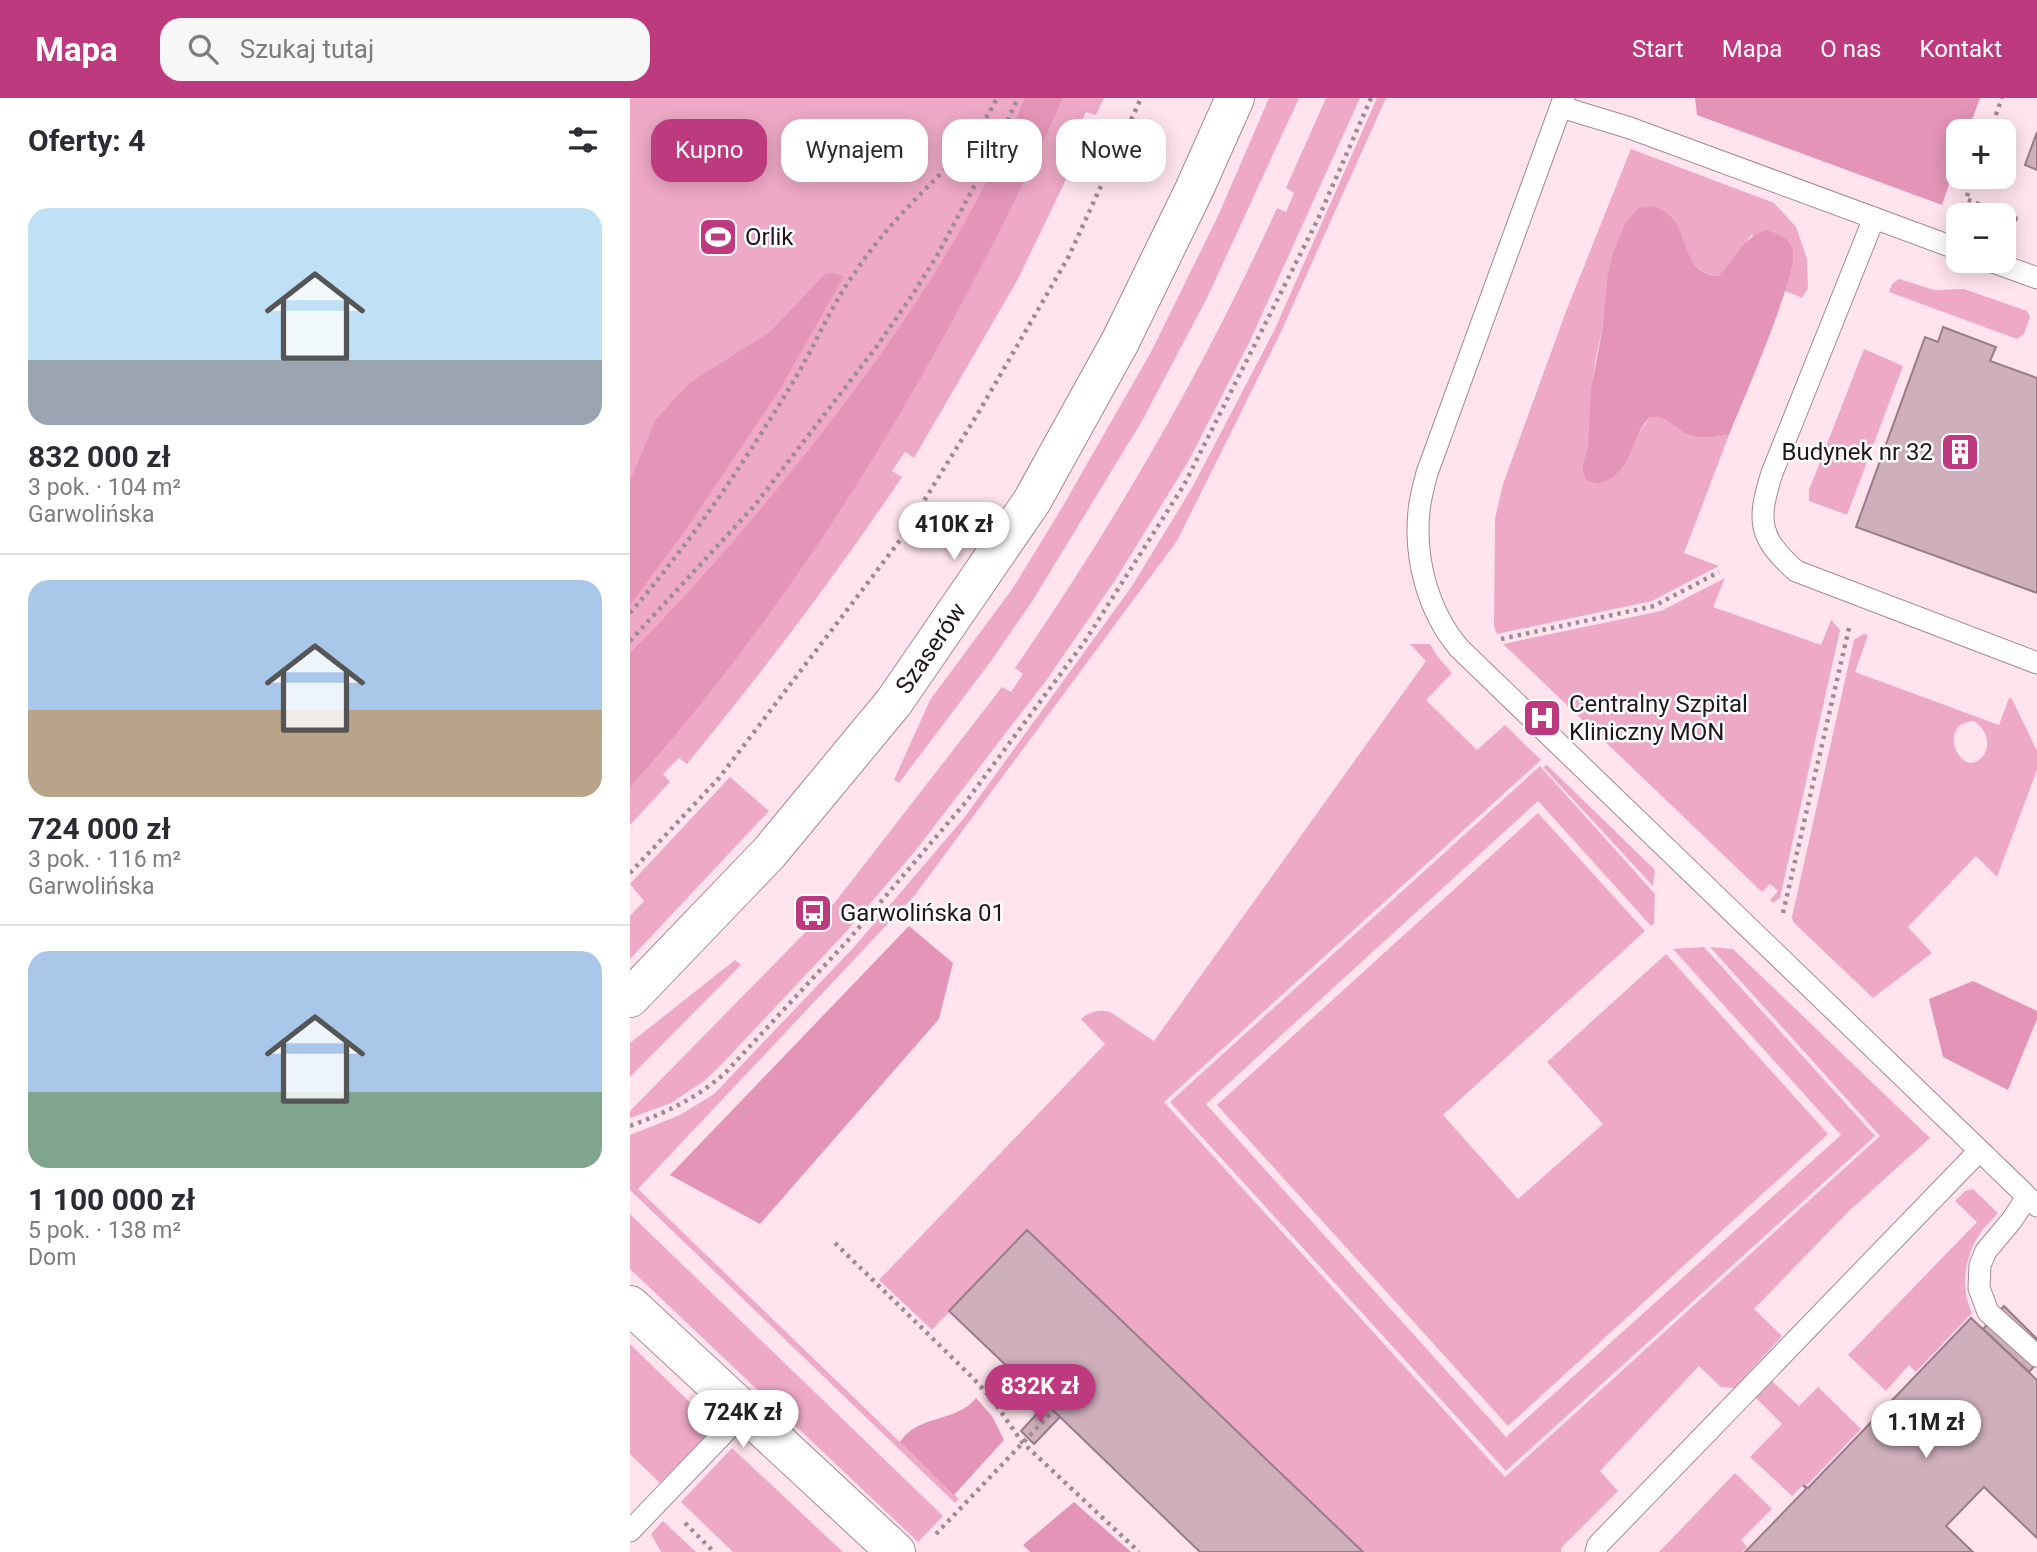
<!DOCTYPE html>
<html lang="pl">
<meta charset="utf-8">
<style>
:root{--surface:#fff;--page:#f7f7f7;--text:#2b2b33;--muted:#7c7c81;--line:#e1e1e2;--accent:#be3a7f}
body{margin:0;font-family:Roboto,sans-serif;background:var(--page);color:var(--text);height:100vh;display:flex;flex-direction:column;font-size:26px;white-space:nowrap}
*{box-sizing:border-box;margin:0}
p{font-size:23px;color:var(--muted)}
.icon{flex:none;width:38px;height:38px;fill:none;stroke:currentColor;stroke-width:2;stroke-linecap:round;stroke-linejoin:round}
.map{position:relative;flex:1;overflow:hidden}
.sheet{display:flex;flex-direction:column;background:var(--surface);width:630px}
.sheet>*{flex:none}
.banner{position:absolute;left:21px;top:21px;width:665px;height:63px;display:flex;gap:14px}
.tools{position:absolute;left:1316px;top:21px;display:grid;gap:14px}
.tools a{display:grid;place-items:center;width:70px;height:70px;border-radius:14px;background:var(--surface);box-shadow:0 4px 18px #0003;font-size:35px}
.price{position:absolute;translate:-50% -60px;padding:0 16px;border-radius:24px;background:#fff;color:#222;font-size:23px;line-height:46px;filter:drop-shadow(0 2px 4px #0008)}
.price::after{content:'';position:absolute;left:50%;top:42px;width:21px;height:16px;margin-left:-10px;background:inherit;clip-path:polygon(0 0,100% 0,50% 100%)}
.price.selected{background:var(--accent);color:#fff}
ul{padding:0;list-style:none}
li{display:grid;align-content:center;gap:14px;height:371px;padding:0 28px}
li+li{border-top:2px solid var(--line)}
li span{display:grid;place-items:center;height:217px;border-radius:21px;color:#555}
li>.icon{margin-inline-start:auto}
span .icon{width:126px;height:126px;fill:#fffc;stroke-width:1}
li b{font-size:30px}
h2{display:flex;justify-content:space-between;align-items:center;height:84px;padding:0 28px;font-size:30px}
.chip{padding:0 24px;border-radius:21px;background:var(--surface);box-shadow:0 4px 18px #0003;font-size:24px;line-height:63px}
.chip.selected{background:var(--accent);color:#fff}
header{display:flex;align-items:center;gap:42px;box-sizing:border-box;height:98px;padding:0 35px;background:var(--accent);color:#fff}
header strong{font-size:33px}
nav{display:flex;gap:38px;margin-inline-start:auto;font-size:24px}
.search{width:490px;height:63px;background:var(--page);display:flex;align-items:center;gap:18px;box-sizing:border-box;padding:0 24px;border-radius:21px;color:var(--muted);font-size:26px}
main{display:flex;flex:1;min-height:0}
.map>svg:first-child{display:block}
</style>
<header>
<strong>Mapa</strong>
<div class="search"><svg class="icon" aria-label="search" viewBox="0 0 24 24"><circle cx="10" cy="10" r="6"/><path d="M15 15l6 6"/></svg>Szukaj tutaj</div>
<nav><a>Start</a><a>Mapa</a><a>O nas</a><a>Kontakt</a></nav>
</header>
<main>
<section class="sheet">
<h2>Oferty: 4<svg class="icon" aria-label="filters" viewBox="0 0 24 24"><path d="M4 7h16M4 17h16"/><circle cx="9" cy="7" r="2"/><circle cx="15" cy="17" r="2"/></svg></h2>
<ul>
<li><span style="background:linear-gradient(#bfe0f5 70%,#9aa5b1 0)"><svg class="icon" aria-label="home" viewBox="0 0 24 24"><path d="M3 11l9-7 9 7M6 9v11h12V9"/></svg></span><div><b>832 000 zł</b><p>3 pok. · 104 m²</p><p>Garwolińska</p></div></li>
<li><span style="background:linear-gradient(#a9c7e8 60%,#b9a48a 0)"><svg class="icon" aria-label="home" viewBox="0 0 24 24"><path d="M3 11l9-7 9 7M6 9v11h12V9"/></svg></span><div><b>724 000 zł</b><p>3 pok. · 116 m²</p><p>Garwolińska</p></div></li>
<li><span style="background:linear-gradient(#a9c7e8 65%,#7fa58c 0)"><svg class="icon" aria-label="home" viewBox="0 0 24 24"><path d="M3 11l9-7 9 7M6 9v11h12V9"/></svg></span><div><b>1 100 000 zł</b><p>5 pok. · 138 m²</p><p>Dom</p></div></li>
</ul>
</section>
<div class="map">
<svg width="1407" height="1454" viewBox="0 0 1407 1454">
<rect width="100%" height="100%" fill="#ffe4ee"/>
<g fill="#eea9c6" fill-rule="evenodd">
<path d="M0,0h474l-8,17 -10,-3 -11,23 10,5 -68,141 -103,177 -9,-6 -13,19 10,6c-67,100 -139,194 -215,287l-8,-6 -16,16 7,8 -40,43z"/>
<path d="M639,0h30l-92,200 -65,123 -109,179 -42,61 -92,122 -5,-3 36,-80 83,-112 47,-77 91,-159 67,-136z"/>
<path d="M696,0h34l-111,245 -61,119 -72,117 -68,99 -132,172 -70,82 -125,133 -17,16 -33,22 -41,15v-7l206,-210 166,-214 9,5 12,-18 -8,-6c100,-145 189,-299 262,-460l9,4 8,-19 -8,-5z"/>
<path d="M747,0h9l-106,236 -103,207 -262,354 -277,294 321,310 -4,4 -325,-313v-55l50,-20 34,-21 141,-148 109,-128 168,-232 61,-100 81,-155z"/>
<path d="M1001,51l143,54 22,24 11,32 1,29 -6,10 -17,-7 9,-36 -43,-20 -22,32 -11,9c-37,-3 -28,-41 -48,-61 -4,-4 -10,-6 -14,-9l-53,120 -8,36 -7,83 -6,25 4,11 12,3 34,-36 4,-11 14,-20c15,-1 18,6 30,13 15,11 32,7 49,5l-45,118 35,13 -67,35 -155,33 -3,-7 1,-108 8,-35 62,-170z"/>
<path d="M1269,181l35,11 30,-1 63,22 3,6 -6,17 -7,5 -128,-47 3,-8z"/>
<path d="M1234,251l39,17 -56,149 -38,-14v-11z"/>
<path d="M1095,480l-12,29 108,38 10,-25 9,10 -60,268 -7,5 -3,-3 8,-9 -8,-7 -8,8 -259,-248 158,-33z"/>
<path d="M1234,536l4,1 -13,37 144,53 10,-27 3,1 25,52v19l-40,107 -21,-21 -68,71 24,26 -59,45 -80,-76 -1,-5 62,-277zM1344,623c13,9 19,26 6,38 -20,18 -44,-36 -6,-38z"/>
<path d="M780,546h20l8,13 14,16 -26,27 51,50 28,-25 36,35 -377,342 341,375 375,-341 -170,-189 23,2 197,189 -81,73 -95,98 28,27 -48,52 -13,-1 -22,-21 -99,105 18,20 -57,57v4h-198l-336,-322 -95,100 -53,-50 226,-236 -24,-25c8,-7 19,-10 29,-7l44,29 272,-380z"/>
<path d="M917,667l108,105 -2,16 -110,-119z"/>
<path d="M910,668l115,128 -1,30 -3,2 -113,-125 -332,303 300,333 335,-302 -168,-186 31,-2 171,189 -369,335 -336,-369z"/>
<path d="M100,679l39,34 -139,148v-43l14,-15 -14,-17z"/>
<path d="M908,715l107,118 -202,184 75,84 85,-75 -56,-62 119,-108 162,180 -320,292 -291,-321z"/>
<path d="M105,862l6,5 -111,112v-34z"/>
<path d="M1343,1091l25,24c-6,7 -14,14 -19,22 -14,21 -19,54 -7,78l-56,59 -7,-7 -23,26 -38,-36 129,-133 -22,-21 10,-10z"/>
<path d="M0,1116l313,302 -25,26 -288,-273z"/>
<path d="M0,1246l81,79v7l-51,53 -30,-29z"/>
<path d="M1142,1283l27,25 19,-19 43,42 -55,57 -2,-2 -12,12 -42,-39 32,-33 -26,-26z"/>
<path d="M102,1350l111,104h-110l-52,-50z"/>
<path d="M1105,1375l37,36 -31,31 6,7 -5,5h-83z"/>
<path d="M33,1423l33,31h-35l-10,-18z"/>
</g>
<g fill="#e495b7">
<path d="M395,0h38c-113,248 -251,486 -433,689v-134c60,-60 115,-124 169,-191 89,-111 172,-231 226,-364z"/>
<path d="M1065,0h285l-12,33h-10v27l-16,47 -245,-90z"/>
<path d="M1026,108c4,3 10,5 14,9 20,20 12,59 48,61 22,-19 19,-35 48,-46 12,4 25,8 27,22 4,25 -51,151 -64,183 -17,2 -34,6 -49,-5 -11,-7 -15,-14 -30,-13 -17,16 -17,44 -36,59 -4,4 -11,6 -16,8l-12,-3 -4,-11 6,-25 3,-55 12,-64 5,-53 6,-23 12,-28 13,-14z"/>
<path d="M203,175l11,3 -62,110 -97,145 -55,74v-124l25,-60 21,-24 15,-15 79,-50 55,-58z"/>
<path d="M279,828l44,37 -14,56 -179,205 -90,-49z"/>
<path d="M1343,883l64,30v8l-29,71 -65,-33 -14,-58z"/>
<path d="M346,1300l16,18 12,24 -50,55 -54,-53c18,-28 56,-19 76,-44z"/>
<path d="M444,1404l57,50h-101l-7,-7z"/>
</g>
<g fill="#cfafbc" stroke="#9a7b88" stroke-width="2">
<path d="M1407,34v38l-12,-5z"/>
<path d="M1313,229l53,20 -6,14 47,17v215l-181,-66 69,-190 13,5z"/>
<path d="M397,1132l336,322h-163l-140,-135 -111,-106z"/>
<path d="M1374,1208l33,33v24l-8,9 -46,-43z"/>
<path d="M1341,1220l66,62v158l-53,-51 -38,39 27,26h-228l61,-63 -3,-4 5,3z"/>
<path d="M416,1306l14,13 -26,27 -13,-13z"/>
</g>
<g fill="none" stroke-linecap="round" stroke-linejoin="round">
<defs>
<g id="service">
<path d="M934,0l-137,375c-3,12 -7,25 -8,38 -5,48 9,100 40,137l578,558"/>
<path d="M931,9l69,21 328,121"/>
<path d="M1244,120l-102,255c-15,48 -14,64 24,98l241,92"/>
<path d="M1360,163l47,17"/>
<path d="M1397,1099l-15,23 -26,31 -6,14 -1,23 9,24 49,44"/>
<path d="M0,1433l115,-120"/>
<path d="M966,1454l2,-7 381,-394"/>
</g>
<path id="minor" d="M0,1207l266,247"/>
<g id="tertiary">
<path id="s1" d="M0,900l139,-145 125,-151 138,-201 88,-159 74,-152 41,-92"/>
</g>
</defs>
<use href="#service" stroke="#a68793" stroke-width="23"/>
<use href="#minor" stroke="#a68793" stroke-width="40"/>
<use href="#tertiary" stroke="#a68793" stroke-width="40"/>
<g stroke="#9f8b93" stroke-width="4.5" stroke-dasharray="3.5 5" stroke-linecap="butt">
<path d="M1360,33l12,-33"/>
<path d="M1344,79l-8,22 50,19 -5,12"/>
<path d="M0,515c61,-71 115,-151 163,-231 22,-36 38,-77 63,-111 16,-24 34,-45 54,-66 35,-37 64,-60 87,-107"/>
<path d="M871,541l153,-33 65,-34"/>
<path d="M0,543l125,-136 122,-159 36,-52 25,-40 57,-107 23,-49"/>
<path d="M0,775l89,-95 179,-235 82,-133 89,-154 72,-158"/>
<path d="M1153,815l66,-285"/>
<path d="M0,1028c37,-14 68,-28 97,-55l123,-133 115,-135 120,-162 99,-156 134,-266 53,-121"/>
<path d="M205,1145l138,135 19,21 30,43 117,110"/>
<path d="M55,1425l29,29"/>
<path d="M306,1436l117,-123"/>
</g>
<use href="#service" stroke="#fff" stroke-width="21"/>
<use href="#minor" stroke="#fff" stroke-width="38"/>
<use href="#tertiary" stroke="#fff" stroke-width="38"/>
</g>
<defs>
<symbol id="stadium-square" viewBox="-11 -11 22 22"><rect x="-9" y="-9" width="18" height="18" rx="4" fill="#be3a7f" stroke="#fff"/><path d="M0-5a6.5 5 0 1 0 0 10a6.5 5 0 1 0 0-10ZM-3.5-1.8h7v3.6h-7Z" fill="#fff"/></symbol>
<symbol id="building-square" viewBox="-11 -11 22 22"><rect x="-9" y="-9" width="18" height="18" rx="4" fill="#be3a7f" stroke="#fff"/><path d="M-4-6H4V6H1V3H-1V6H-4ZM-2.5-4.3h1.7v1.8h-1.7ZM.8-4.3h1.7v1.8H.8ZM-2.5-1h1.7V.8h-1.7ZM.8-1h1.7V.8H.8Z" fill="#fff"/></symbol>
<symbol id="hospital-square" viewBox="-11 -11 22 22"><rect x="-9" y="-9" width="18" height="18" rx="4" fill="#be3a7f" stroke="#fff"/><path d="M-5-5h3v3.5h4V-5h3V5h-3V1.5h-4V5h-3Z" fill="#fff"/></symbol>
<symbol id="bus-square" viewBox="-11 -11 22 22"><rect x="-9" y="-9" width="18" height="18" rx="4" fill="#be3a7f" stroke="#fff"/><path d="M-5-6H5V4H4V6H2V4H-2V6H-4V4H-5ZM-3.5-4V0h7V-4ZM-3.5 1.2v1.5H-2V1.2ZM2 1.2v1.5H3.5V1.2Z" fill="#fff"/></symbol>
</defs>
<g fill-rule="evenodd">
<use href="#stadium-square" x="66" y="117" width="44" height="44"/>
<use href="#building-square" x="1308" y="332" width="44" height="44"/>
<use href="#hospital-square" x="890" y="598" width="44" height="44"/>
<use href="#bus-square" x="161" y="793" width="44" height="44"/>
</g>
<g text-anchor="middle" stroke-width="5" stroke-linejoin="round" paint-order="stroke">
<g font-size="24" fill="#21161a" stroke="#fff" text-anchor="start">
<text x="115" y="147">Orlik</text>
<text x="1303" y="362" text-anchor="end">Budynek nr 32</text>
<text x="939" y="614">Centralny Szpital<tspan x="939" dy="28">Kliniczny MON</tspan></text>
<text x="210" y="823">Garwolińska 01</text>
</g>
<g font-size="24" fill="#21161a" stroke="#fff">
<text dy="8" stroke="none"><textPath href="#s1" startOffset="462">Szaserów</textPath></text>
</g>
</g>
</svg>
<div class="tools">
<a>+</a>
<a>−</a>
</div>
<b class="price" style="left:324px;top:464px">410K zł</b>
<b class="price selected" style="left:410px;top:1326px">832K zł</b>
<b class="price" style="left:113px;top:1352px">724K zł</b>
<b class="price" style="left:1296px;top:1362px">1.1M zł</b>
<div class="banner">
<a class="chip selected">Kupno</a>
<a class="chip">Wynajem</a>
<a class="chip">Filtry</a>
<a class="chip">Nowe</a>
</div>
</div>
</main>
